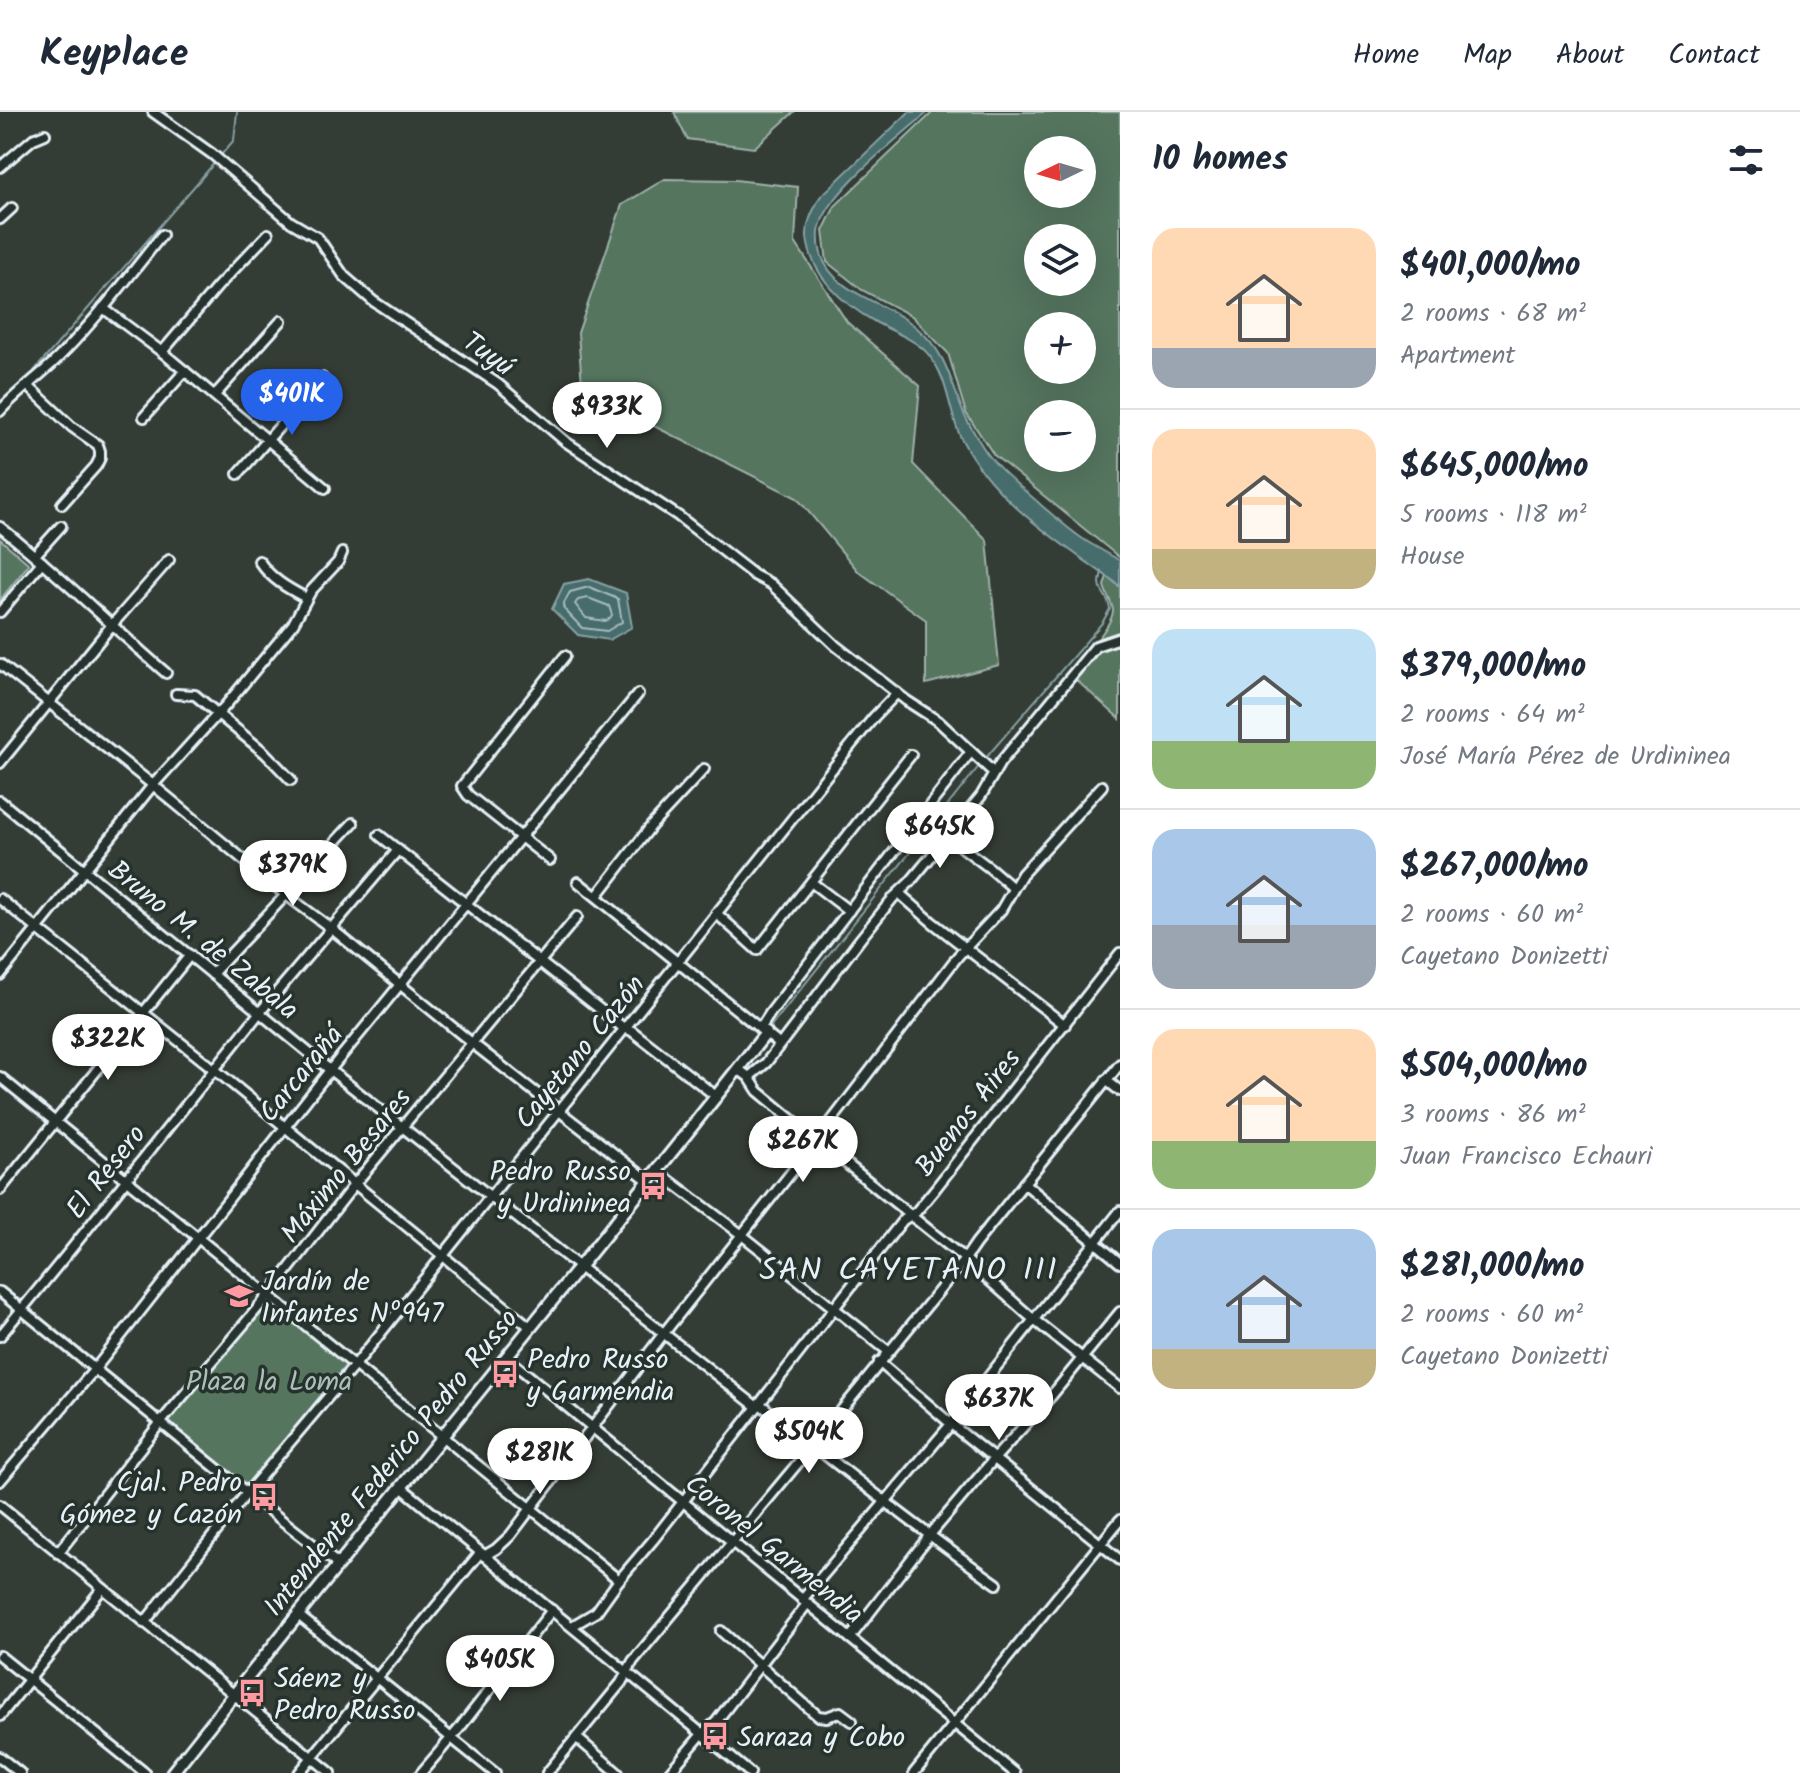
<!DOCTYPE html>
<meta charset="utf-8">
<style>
:root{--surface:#fff;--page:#f2f2f3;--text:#1f2937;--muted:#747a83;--line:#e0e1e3;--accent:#2563eb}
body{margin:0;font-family:Kalam,sans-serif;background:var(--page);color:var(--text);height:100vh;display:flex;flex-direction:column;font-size:30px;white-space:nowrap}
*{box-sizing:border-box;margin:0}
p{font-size:26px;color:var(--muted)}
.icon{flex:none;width:44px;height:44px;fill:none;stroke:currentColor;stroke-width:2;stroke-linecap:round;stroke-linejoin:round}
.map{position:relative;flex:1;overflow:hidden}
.sheet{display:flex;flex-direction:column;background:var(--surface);width:680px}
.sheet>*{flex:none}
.needle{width:52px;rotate:265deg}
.controls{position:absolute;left:1024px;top:24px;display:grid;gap:16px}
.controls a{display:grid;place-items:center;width:72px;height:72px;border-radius:50%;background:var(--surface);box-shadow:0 8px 32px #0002;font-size:40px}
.price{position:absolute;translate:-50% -68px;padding:0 18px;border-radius:28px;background:#fff;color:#222;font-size:26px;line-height:52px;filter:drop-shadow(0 2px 4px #0008)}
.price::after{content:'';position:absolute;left:50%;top:48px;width:24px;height:18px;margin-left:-12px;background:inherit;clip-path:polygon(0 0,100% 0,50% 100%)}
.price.on{background:var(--accent);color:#fff}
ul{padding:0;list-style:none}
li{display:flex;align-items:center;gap:24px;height:200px;padding:0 32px}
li+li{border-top:2px solid var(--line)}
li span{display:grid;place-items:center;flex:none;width:224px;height:160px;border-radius:24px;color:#555}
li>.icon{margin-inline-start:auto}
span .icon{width:96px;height:96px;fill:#fffc;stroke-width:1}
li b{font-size:34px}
h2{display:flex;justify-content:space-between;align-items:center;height:96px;padding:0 32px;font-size:34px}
header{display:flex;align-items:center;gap:48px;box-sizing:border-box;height:112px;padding:0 40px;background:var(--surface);border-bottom:2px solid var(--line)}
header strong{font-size:38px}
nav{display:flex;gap:44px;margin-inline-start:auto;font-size:28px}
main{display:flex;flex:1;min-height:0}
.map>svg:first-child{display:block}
</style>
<header>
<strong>Keyplace</strong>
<nav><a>Home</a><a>Map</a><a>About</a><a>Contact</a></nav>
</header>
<main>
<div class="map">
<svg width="1120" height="1661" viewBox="0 0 1120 1661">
<rect width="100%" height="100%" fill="#343d35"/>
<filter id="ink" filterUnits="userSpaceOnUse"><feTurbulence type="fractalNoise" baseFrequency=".0125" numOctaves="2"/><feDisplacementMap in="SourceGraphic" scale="16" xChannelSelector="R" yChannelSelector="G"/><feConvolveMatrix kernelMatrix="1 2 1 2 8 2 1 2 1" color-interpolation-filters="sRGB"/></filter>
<g filter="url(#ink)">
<g fill="#54745e" stroke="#9eb2ab" stroke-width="2" fill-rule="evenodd">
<path d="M674,0h120l-40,36 -67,-9z"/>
<path d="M933,0h187v446l-126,-103 -28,-42 -18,-60 -36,-37 -50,-26 -35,-28 -4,-31 12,-25zM1038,38h44v44h-44zM1038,126h44v44h-44zM1082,214v44h-44v-44zM1082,302v44h-44v-44z"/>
<path d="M665,67l70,1 63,7 -3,55 52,80 73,64 -7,78 74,76 12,125 -73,19v-64l-68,-49 -61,-73 -155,-78 -59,-23 -5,-64 44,-128z"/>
<path d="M0,427l29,25 -29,36z"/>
<path d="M1107,464l13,11v132l-52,-46c11,-13 45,-46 45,-63 -1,-8 -7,-16 -9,-24z"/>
<path d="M267,1190l79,63 -99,121 -78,-64z"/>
</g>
<g fill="#476c6c" stroke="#87a1a4" stroke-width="2">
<path d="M909,0h19c-28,25 -106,84 -109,120 -5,60 65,66 98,96 29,24 33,51 46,84 5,11 12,22 18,32 14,24 39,42 60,61 13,11 27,24 42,34 12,8 25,14 37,22v25c-57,-42 -125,-82 -159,-148 -13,-27 -12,-60 -33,-84 -10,-13 -36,-23 -51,-31 -34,-19 -66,-46 -70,-86 -1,-15 7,-28 13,-40z"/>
<path d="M589,467l37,14 6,34 -23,13 -31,-5 -26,-26 12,-25z"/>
</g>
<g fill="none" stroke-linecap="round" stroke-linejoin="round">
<g stroke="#a8bcc0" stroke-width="2">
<path d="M589,475l29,12 4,23 -15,9 -25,-3 -18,-19 -1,-4 7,-13z"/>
<path d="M588,486l21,8 3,9 -2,3 -5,3 -19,-3 -11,-14 3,-4z"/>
</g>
<g stroke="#87a1a4" stroke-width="2">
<path d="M221,43l13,-15 3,-28"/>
<path d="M34,259l183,-211"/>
<path d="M984,648l118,-137 8,-14 -2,-8 -7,-12 -1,-7 2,-11"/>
<path d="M769,917l211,-264"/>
</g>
<defs>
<g id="minor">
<path d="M153,0l59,42 79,68 27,16 26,38 29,25 125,83 68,58 112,74 76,59 17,9 65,62 71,55 31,20 56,52"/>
<path d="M0,55l33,-28 12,-5"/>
<path d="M0,107l12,-11"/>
<path d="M103,196l59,44 163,136"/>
<path d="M162,240l56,-66 50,-52"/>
<path d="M28,274l44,41 26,18 2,6v7l-4,8 -34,38"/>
<path d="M215,283l66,-74"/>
<path d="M0,299c19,-21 43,-37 63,-58 36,-37 67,-78 99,-118"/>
<path d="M144,305l41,-46"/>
<path d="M238,362l84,-96"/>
<path d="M0,415c58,46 110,98 166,146"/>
<path d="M35,443l26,-29"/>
<path d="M259,449c12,18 28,27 47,37"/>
<path d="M0,500l42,-50"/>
<path d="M0,552l153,121 132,109 47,35 140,114 177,138"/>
<path d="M176,582l19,1 70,58 26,27"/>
<path d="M0,651l111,-137 58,-66"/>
<path d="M0,689l330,269 427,337"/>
<path d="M379,723l242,191 11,5 85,66"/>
<path d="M947,724l44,33 22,19"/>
<path d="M550,748l-82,-65 -6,-9 103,-130"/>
<path d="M578,770l201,162"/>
<path d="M811,770l38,29"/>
<path d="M899,781l33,29 133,103"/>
<path d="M597,784l55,-71 52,-56"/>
<path d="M0,787l214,170 316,258"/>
<path d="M716,801l41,37 154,-195"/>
<path d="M212,862l141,-151"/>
<path d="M0,863l153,-190 73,-80 67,-81 18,-33 27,-29 4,-9"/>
<path d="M760,917l11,-17 199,-259"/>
<path d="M738,957l11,8 9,14 59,49 148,119 68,60 87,69"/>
<path d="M0,965l619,503"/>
<path d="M749,965l17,-14 95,-125 32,-40 17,-16 71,-86 19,-33 96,-117 24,-8"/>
<path d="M1106,968l14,11"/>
<path d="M657,1059l85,64 146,116"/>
<path d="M1024,1071l96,80"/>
<path d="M0,1078l190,-235"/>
<path d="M0,1180l247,201 91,71"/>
<path d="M0,1224l72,-88 188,-236 138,-162"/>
<path d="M506,1245l509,416"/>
<path d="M879,1250l72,62 169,136"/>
<path d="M760,1292c78,61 156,123 237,180"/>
<path d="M0,1369l95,-112 235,-299 308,-376"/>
<path d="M401,1375l349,286"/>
<path d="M0,1393l331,268"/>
<path d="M58,1441l103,-131 107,-126 86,-111 223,-268"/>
<path d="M484,1444l12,-7 14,-13 154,-203 153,-193 141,-184 43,-46 21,-36 80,-88"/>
<path d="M802,1488l149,-176 169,-213"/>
<path d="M298,1503l197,158"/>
<path d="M144,1511l103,-130 108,-128 135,-168 362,-453 22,-27 23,-24"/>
<path d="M572,1514l24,-14 23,-32 34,-40 250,-320 13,-8 19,-23 185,-236"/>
<path d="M721,1519l97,85 9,1 13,-5 12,9"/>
<path d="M850,1526l79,-102 65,-77 58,-64 68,-83"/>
<path d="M0,1544l145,117"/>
<path d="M0,1604l102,-127"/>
<path d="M577,1626l41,35"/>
<path d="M0,1645l20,16"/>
<path d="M299,1661l181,-220"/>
<path d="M421,1661l37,-43 94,-120"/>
<path d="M547,1661l74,-90 12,-22 180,-216 152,-186 11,-16 144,-179"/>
<path d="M669,1661l33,-39 14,-12 91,-118"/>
<path d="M914,1661l206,-253"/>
</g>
<path id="tertiary" d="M172,1661c196,-249 399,-491 594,-740"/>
</defs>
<use href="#minor" stroke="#e8f1f8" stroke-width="14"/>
<use href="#tertiary" stroke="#e8f1f8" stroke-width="16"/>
<use href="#minor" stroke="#26332d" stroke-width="8"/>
<use href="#tertiary" stroke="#26332d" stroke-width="10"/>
</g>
</g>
<defs>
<symbol id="bus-bare" viewBox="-9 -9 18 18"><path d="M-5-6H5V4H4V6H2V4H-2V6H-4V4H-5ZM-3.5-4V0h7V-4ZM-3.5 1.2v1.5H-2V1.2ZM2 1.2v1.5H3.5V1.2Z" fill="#ff9aa2" stroke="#26332d" stroke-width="2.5" paint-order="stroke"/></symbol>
<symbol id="school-bare" viewBox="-9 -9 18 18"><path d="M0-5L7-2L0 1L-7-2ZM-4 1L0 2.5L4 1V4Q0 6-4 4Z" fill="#ff9aa2" stroke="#26332d" stroke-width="2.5" paint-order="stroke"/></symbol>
</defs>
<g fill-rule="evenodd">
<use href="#bus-bare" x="633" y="1054" width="40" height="40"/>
<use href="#school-bare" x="219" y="1164" width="40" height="40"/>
<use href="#bus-bare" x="485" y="1242" width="40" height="40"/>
<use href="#bus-bare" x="244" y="1365" width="40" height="40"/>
<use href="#bus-bare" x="232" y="1561" width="40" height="40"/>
<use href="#bus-bare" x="695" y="1604" width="40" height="40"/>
</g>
<g text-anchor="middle" stroke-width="7" stroke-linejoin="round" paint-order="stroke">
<g font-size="28" fill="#e8f1f8" stroke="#26332d">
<text transform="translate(489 241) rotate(35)" y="10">Tuyú</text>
<text transform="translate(204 827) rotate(39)" y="10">Bruno M. de Zabala</text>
<text transform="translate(579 939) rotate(-51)" y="10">Cayetano Cazón</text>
<text transform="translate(300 961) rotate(-51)" y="10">Carcarañá</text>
<text transform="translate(967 1000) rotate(-52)" y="10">Buenos Aires</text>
<text transform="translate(345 1053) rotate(-51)" y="10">Máximo Besares</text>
<text transform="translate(105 1059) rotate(-52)" y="10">El Resero</text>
<text transform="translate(390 1350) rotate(-51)" y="10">Intendente Federico Pedro Russo</text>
<text transform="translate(775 1436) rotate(39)" y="10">Coronel Garmendia</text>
</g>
<g font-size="28" fill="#e8f1f8" stroke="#26332d" text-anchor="start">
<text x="631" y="1068" text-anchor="end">Pedro Russo<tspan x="631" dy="32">y Urdininea</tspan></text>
<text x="261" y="1178">Jardín de<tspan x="261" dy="32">Infantes Nº947</tspan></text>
<text x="527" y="1256">Pedro Russo<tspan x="527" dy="32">y Garmendia</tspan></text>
<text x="242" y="1379" text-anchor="end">Cjal. Pedro<tspan x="242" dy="32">Gómez y Cazón</tspan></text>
<text x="274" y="1575">Sáenz y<tspan x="274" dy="32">Pedro Russo</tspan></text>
<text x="737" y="1634">Saraza y Cobo</text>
</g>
<g font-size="28" fill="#adbfba" stroke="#26332d">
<text x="269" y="1278">Plaza la Loma</text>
</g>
<g font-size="32" letter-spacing="2" fill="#e8f1f8" stroke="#26332d">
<text x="909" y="1168">SAN CAYETANO III</text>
</g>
</g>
</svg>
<div class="controls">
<a><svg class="needle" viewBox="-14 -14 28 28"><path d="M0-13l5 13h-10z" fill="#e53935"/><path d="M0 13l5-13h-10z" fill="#747a83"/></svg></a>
<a><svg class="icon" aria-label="layers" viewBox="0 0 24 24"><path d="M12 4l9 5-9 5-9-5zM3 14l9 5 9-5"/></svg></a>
<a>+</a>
<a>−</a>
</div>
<b class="price on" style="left:292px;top:325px">$401K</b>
<b class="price" style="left:607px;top:338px">$933K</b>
<b class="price" style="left:940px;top:758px">$645K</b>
<b class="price" style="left:293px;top:796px">$379K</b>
<b class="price" style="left:108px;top:970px">$322K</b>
<b class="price" style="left:803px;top:1072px">$267K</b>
<b class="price" style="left:999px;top:1330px">$637K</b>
<b class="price" style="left:809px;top:1363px">$504K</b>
<b class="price" style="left:540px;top:1384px">$281K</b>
<b class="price" style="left:500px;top:1591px">$405K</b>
</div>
<section class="sheet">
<h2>10 homes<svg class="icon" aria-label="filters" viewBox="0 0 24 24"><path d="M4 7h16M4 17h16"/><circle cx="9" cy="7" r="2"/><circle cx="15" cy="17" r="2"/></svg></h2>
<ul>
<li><span style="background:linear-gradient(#ffd9b3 75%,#9aa5b1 0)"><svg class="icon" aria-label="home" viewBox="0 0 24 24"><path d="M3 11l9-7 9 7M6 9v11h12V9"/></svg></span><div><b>$401,000/mo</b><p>2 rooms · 68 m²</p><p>Apartment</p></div></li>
<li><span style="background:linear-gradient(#ffd9b3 75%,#c2b280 0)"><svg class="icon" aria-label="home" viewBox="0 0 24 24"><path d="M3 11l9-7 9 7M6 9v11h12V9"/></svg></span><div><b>$645,000/mo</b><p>5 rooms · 118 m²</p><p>House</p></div></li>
<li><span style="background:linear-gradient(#bfe0f5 70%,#8fb573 0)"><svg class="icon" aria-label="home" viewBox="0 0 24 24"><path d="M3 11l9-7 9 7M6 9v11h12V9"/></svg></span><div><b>$379,000/mo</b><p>2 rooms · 64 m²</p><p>José María Pérez de Urdininea</p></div></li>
<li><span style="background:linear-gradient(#a9c7e8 60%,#9aa5b1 0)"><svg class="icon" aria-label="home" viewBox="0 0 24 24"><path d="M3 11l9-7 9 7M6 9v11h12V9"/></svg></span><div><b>$267,000/mo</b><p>2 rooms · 60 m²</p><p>Cayetano Donizetti</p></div></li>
<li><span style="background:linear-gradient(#ffd9b3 70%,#8fb573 0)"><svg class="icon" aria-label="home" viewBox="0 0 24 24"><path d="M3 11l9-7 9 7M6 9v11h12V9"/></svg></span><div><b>$504,000/mo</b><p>3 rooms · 86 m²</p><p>Juan Francisco Echauri</p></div></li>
<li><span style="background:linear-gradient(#a9c7e8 75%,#c2b280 0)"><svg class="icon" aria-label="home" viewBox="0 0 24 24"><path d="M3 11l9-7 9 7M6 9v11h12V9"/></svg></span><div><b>$281,000/mo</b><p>2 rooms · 60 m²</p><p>Cayetano Donizetti</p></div></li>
</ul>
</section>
</main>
